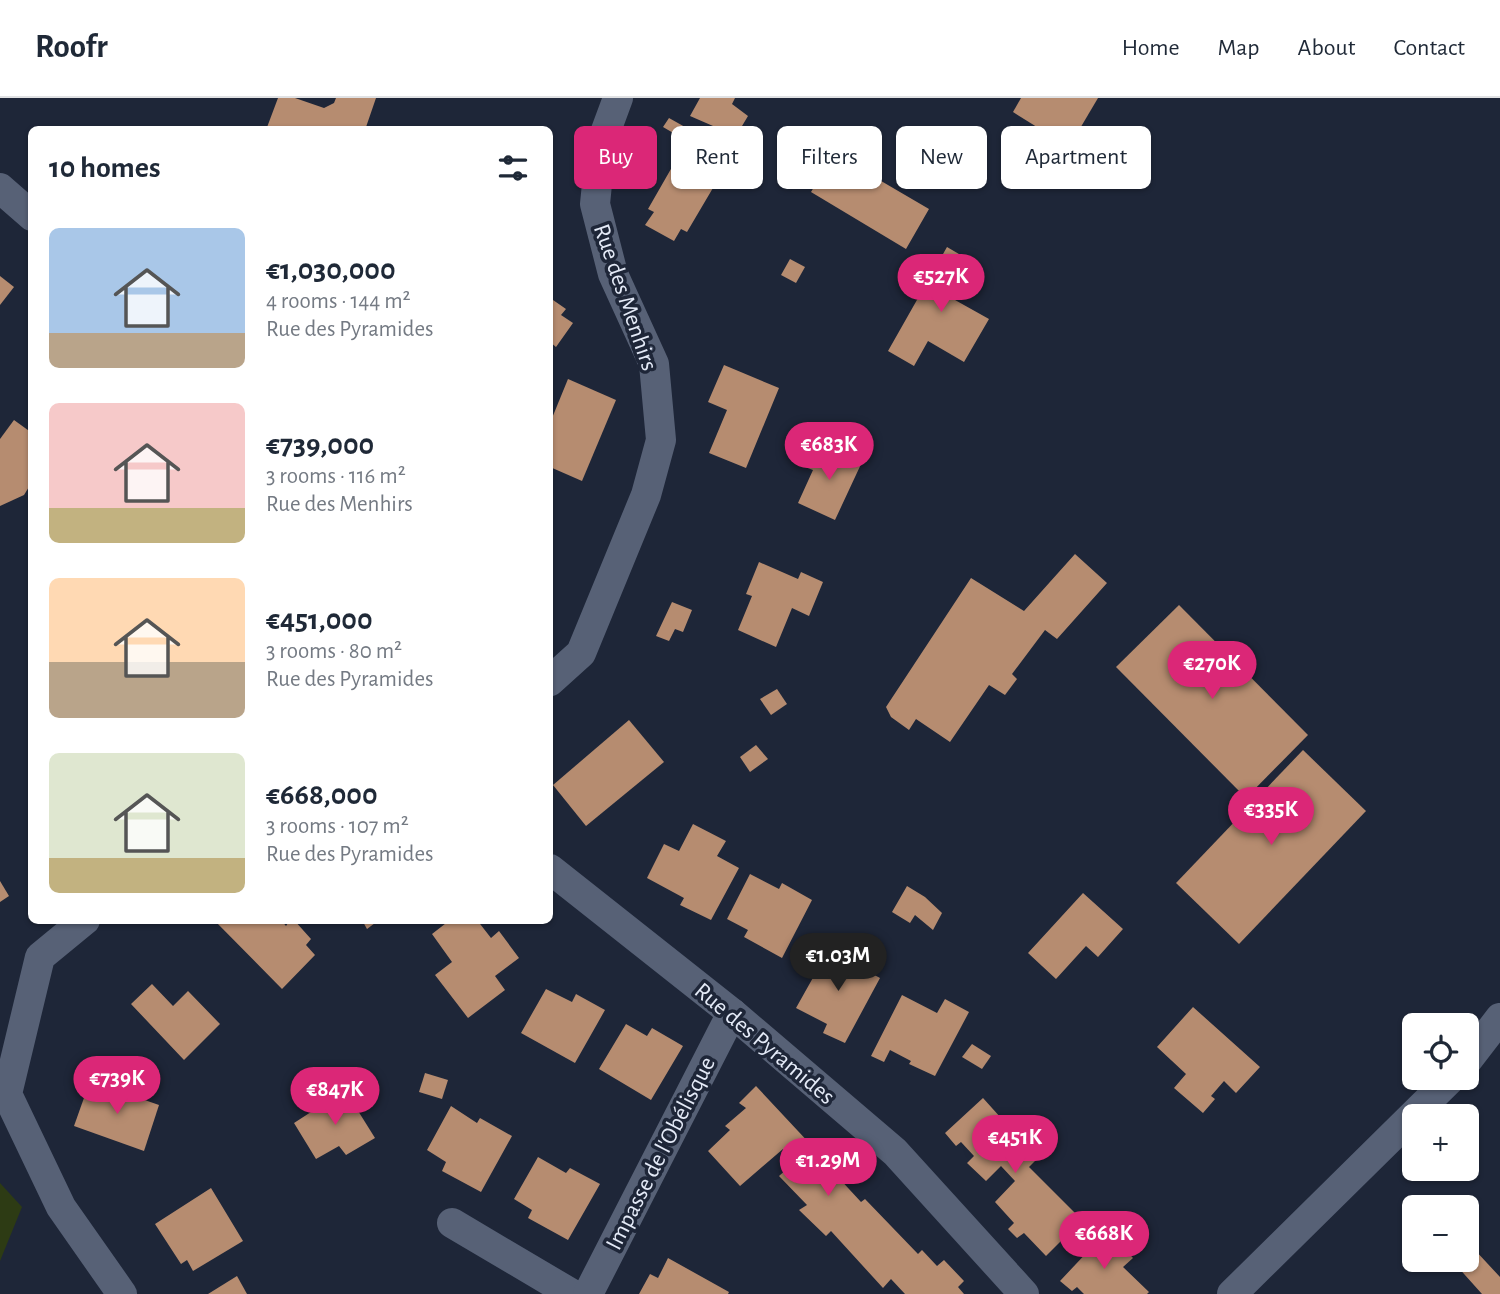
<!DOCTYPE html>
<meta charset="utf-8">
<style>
:root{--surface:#fff;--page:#f6f6f7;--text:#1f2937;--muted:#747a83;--line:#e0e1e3;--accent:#db2777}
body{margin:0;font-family:"Alegreya Sans",sans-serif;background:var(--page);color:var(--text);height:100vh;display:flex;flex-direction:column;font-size:26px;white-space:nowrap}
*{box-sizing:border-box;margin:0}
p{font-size:23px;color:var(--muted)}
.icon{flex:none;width:38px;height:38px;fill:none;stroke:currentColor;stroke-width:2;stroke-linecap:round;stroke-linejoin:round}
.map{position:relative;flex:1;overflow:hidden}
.details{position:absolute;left:28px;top:28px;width:525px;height:798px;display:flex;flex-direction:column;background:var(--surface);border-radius:10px;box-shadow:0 2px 5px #0004}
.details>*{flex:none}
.guide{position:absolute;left:574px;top:28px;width:665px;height:63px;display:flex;gap:14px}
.tools{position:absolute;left:1402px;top:915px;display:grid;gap:14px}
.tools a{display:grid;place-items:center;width:77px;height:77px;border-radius:10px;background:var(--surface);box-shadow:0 2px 5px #0004;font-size:35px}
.price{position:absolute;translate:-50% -60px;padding:0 16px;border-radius:24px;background:var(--accent);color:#fff;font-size:23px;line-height:46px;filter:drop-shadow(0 2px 4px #0008)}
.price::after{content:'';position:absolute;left:50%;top:42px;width:21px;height:16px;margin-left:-10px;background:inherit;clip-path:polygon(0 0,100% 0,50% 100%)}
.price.active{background:#222;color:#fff}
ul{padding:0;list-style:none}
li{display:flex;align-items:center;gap:21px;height:175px;padding:0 21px}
li span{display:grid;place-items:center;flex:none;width:196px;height:140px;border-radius:10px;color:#555}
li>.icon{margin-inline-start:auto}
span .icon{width:84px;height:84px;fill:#fffc;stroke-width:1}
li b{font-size:30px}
h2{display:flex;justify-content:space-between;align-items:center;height:84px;padding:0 21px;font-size:30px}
.tag{padding:0 24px;border-radius:10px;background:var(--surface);box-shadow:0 2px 5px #0004;font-size:24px;line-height:63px}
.tag.active{background:var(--accent);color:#fff}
header{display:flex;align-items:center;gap:42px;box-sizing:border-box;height:98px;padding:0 35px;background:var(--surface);border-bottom:2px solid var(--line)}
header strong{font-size:33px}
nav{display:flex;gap:38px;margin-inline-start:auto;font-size:24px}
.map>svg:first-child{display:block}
</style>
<header>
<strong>Roofr</strong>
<nav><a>Home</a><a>Map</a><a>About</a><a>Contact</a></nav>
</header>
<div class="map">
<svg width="1500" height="1196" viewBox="0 0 1500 1196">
<rect width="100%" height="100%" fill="#1e2638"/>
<path fill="#2d3b14" d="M0,1085l22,24 -22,54z"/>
<g fill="#b68c70">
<path d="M278,0h17l29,10 10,-5 2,-5h40l-11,32h-99z"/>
<path d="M700,0h35l-3,6 16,12 -12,20 -46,-20z"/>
<path d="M1021,0h77l-29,49 -56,-35z"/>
<path d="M669,20l64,36 -46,78 -6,-3 -7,12 -29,-16 9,-13 -6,-3 39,-68 -24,-14z"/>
<path d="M811,42l118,69 -23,40 -95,-57 9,-15 -23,-14z"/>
<path d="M947,149l29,17 -21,36 34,19 -25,43 -36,-21 -14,25 -26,-15z"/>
<path d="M790,161l15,8 -9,16 -15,-8z"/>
<path d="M0,178l14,11 -14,18z"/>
<path d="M553,202l13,9 -5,6 12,8 -17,24 -6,-5v-38z"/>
<path d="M724,267l55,23 -33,80 -37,-15 18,-43 -19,-8z"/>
<path d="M568,281l48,21 -34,81 -32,-14v-44z"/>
<path d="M14,322l18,13v49l-8,13 -24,11v-67z"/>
<path d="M824,348l38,16 -27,58 -37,-17 15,-33 -8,-3 6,-10 7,3z"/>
<path d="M1075,456l32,29 -50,56 -12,-9 -33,44 5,5 -12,16 -16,-10 -39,57 -34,-23 -7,11 -18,-13 -5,-10 85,-129 53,33z"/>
<path d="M759,464l39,17 3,-7 22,10 -14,34 -17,-8 -16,39 -38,-17 14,-34 -6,-2z"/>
<path d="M672,504l20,8 -9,22 -8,-3 -6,12 -13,-5z"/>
<path d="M1179,507l129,130 -62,63 -130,-131z"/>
<path d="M777,591l10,15 -16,11 -11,-16z"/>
<path d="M629,622l35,42 -78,64 -33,-41z"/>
<path d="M756,647l12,14 -18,13 -10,-15z"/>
<path d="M1303,652l63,61 -127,133 -63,-61z"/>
<path d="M693,726l33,17 -9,15 22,12 -28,52 -31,-15 4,-7 -37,-20 17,-34 15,7z"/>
<path d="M750,776l29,15 3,-6 30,17 -30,58 -38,-21 4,-7 -21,-11z"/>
<path d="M0,783l9,15 -9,6z"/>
<path d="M907,788l18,11 17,16 -9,17 -18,-15 -5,8 -18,-11z"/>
<path d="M1083,795l40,36 -25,28 -12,-11 -30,33 -28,-26z"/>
<path d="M214,822h67l5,6 4,-6h4l17,19 -5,6 9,10 -33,34z"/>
<path d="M362,822h17l-12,9z"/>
<path d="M450,822h27l14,18 8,-7 20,27 -24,18 10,14 -37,28 -33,-43 17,-13 -20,-28z"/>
<path d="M833,844l17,8 -5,9 35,19 -35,65 -22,-10 4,-9 -31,-16z"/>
<path d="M152,886l21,22 15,-15 32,33 -36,36 -53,-56z"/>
<path d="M546,891l26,13 4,-8 29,16 -30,53 -54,-30z"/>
<path d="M902,897l35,18 8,-14 24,13 -34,64 -26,-12 2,-3 -21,-11 -6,12 -13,-6z"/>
<path d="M1193,909l67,60 -24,26 -12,-12 -13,15 4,3 -12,14 -29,-25 12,-14 -29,-27z"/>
<path d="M626,926l21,12 5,-8 31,18 -32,54 -52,-31z"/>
<path d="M972,946l19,12 -9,13 -20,-12z"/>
<path d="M425,975l23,7 -6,19 -23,-7z"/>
<path d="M90,983l69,24 -15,46 -70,-25z"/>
<path d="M756,988l56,60 2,-3 29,28 -6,5 24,26 4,-3 53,55 4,-4 15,16 7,-6 20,21 -6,6 6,7h-59l-14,-15 -8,9 -52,-57 -5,5 -27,-26 8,-5 -28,-29 16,-14 -12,-13 -43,37 -32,-35 22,-21 -5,-4 21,-18 -7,-5z"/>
<path d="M345,992l30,48 -29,17 -7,-9 -23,13 -22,-36z"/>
<path d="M983,1000l27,30 7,-7 30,28 -18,18 53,53 -36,36 -22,-23 -7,5 -9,-9 6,-6 -19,-21 20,-21 -14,-15 -15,15 -19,-18 7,-7 -13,-14 -5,4 -11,-13z"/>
<path d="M451,1008l26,17 3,-5 32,18 -31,56 -39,-21 4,-9 -19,-12z"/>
<path d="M538,1059l28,16 4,-5 30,16 -32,56 -40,-22 4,-8 -18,-11z"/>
<path d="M211,1090l32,53 -50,30 -6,-11 -6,4 -26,-40z"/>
<path d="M1107,1133l26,27 -10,9 26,25 -2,2h-63l-7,-7 -5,4 -12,-10z"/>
<path d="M1474,1151l26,28v17h-18l-26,-29 6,-5h4v-4z"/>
<path d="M668,1160l61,34 -1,2h-89l11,-20 8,4z"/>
<path d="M237,1178l10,18h-39z"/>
</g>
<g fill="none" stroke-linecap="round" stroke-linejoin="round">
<g stroke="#576176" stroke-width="30">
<path d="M0,90l32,28"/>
<path d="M550,583l31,-28 65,-158 15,-55 -7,-76 -41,-90 -18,-70 6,-60 17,-46"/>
<path d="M550,771l182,144 163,139 129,142"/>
<path d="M85,822l-45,37 -33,137 54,113 61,87"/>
<path d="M1466,964l34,-44"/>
<path d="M452,1125l120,71"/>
<path d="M588,1196l144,-281"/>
<path d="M1232,1196l219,-216"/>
</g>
</g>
<g text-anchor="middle" stroke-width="7" stroke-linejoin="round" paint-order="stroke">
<g font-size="24" fill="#e4eaf7" stroke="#1e2638">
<text transform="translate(626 199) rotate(71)" y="8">Rue des Menhirs</text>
<text transform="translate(765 945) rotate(40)" y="8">Rue des Pyramides</text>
<text transform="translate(660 1055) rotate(-63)" y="8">Impasse de l'Obélisque</text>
</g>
</g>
</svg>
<div class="tools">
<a><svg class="icon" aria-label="locate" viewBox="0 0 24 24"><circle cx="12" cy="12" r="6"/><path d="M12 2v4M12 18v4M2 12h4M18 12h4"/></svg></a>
<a>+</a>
<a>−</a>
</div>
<b class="price" style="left:941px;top:216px">€527K</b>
<b class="price" style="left:829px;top:384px">€683K</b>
<b class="price" style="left:1212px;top:603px">€270K</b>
<b class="price" style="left:1271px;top:749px">€335K</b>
<b class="price active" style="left:838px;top:895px">€1.03M</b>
<b class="price" style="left:117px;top:1018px">€739K</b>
<b class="price" style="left:335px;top:1029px">€847K</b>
<b class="price" style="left:1015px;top:1077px">€451K</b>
<b class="price" style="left:828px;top:1100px">€1.29M</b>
<b class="price" style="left:1104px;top:1173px">€668K</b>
<div class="guide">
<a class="tag active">Buy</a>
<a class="tag">Rent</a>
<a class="tag">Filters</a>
<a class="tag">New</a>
<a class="tag">Apartment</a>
</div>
<section class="details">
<h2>10 homes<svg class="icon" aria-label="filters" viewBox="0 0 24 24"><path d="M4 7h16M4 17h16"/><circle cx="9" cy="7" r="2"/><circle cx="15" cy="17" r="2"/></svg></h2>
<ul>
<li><span style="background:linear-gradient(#a9c7e8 75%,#b9a48a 0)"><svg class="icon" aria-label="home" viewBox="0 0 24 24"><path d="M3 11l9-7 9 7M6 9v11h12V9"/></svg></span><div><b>€1,030,000</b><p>4 rooms · 144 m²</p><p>Rue des Pyramides</p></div></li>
<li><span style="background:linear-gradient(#f6c9c9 75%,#c2b280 0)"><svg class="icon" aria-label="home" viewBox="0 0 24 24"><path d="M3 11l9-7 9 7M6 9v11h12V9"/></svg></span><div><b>€739,000</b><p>3 rooms · 116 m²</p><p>Rue des Menhirs</p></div></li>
<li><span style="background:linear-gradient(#ffd9b3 60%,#b9a48a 0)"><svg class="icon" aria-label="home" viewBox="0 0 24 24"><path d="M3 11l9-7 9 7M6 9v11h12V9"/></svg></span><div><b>€451,000</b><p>3 rooms · 80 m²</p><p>Rue des Pyramides</p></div></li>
<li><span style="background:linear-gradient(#dfe7d0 75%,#c2b280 0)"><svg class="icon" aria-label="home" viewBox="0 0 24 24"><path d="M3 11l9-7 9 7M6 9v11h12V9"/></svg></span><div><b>€668,000</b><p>3 rooms · 107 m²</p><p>Rue des Pyramides</p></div></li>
</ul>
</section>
</div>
